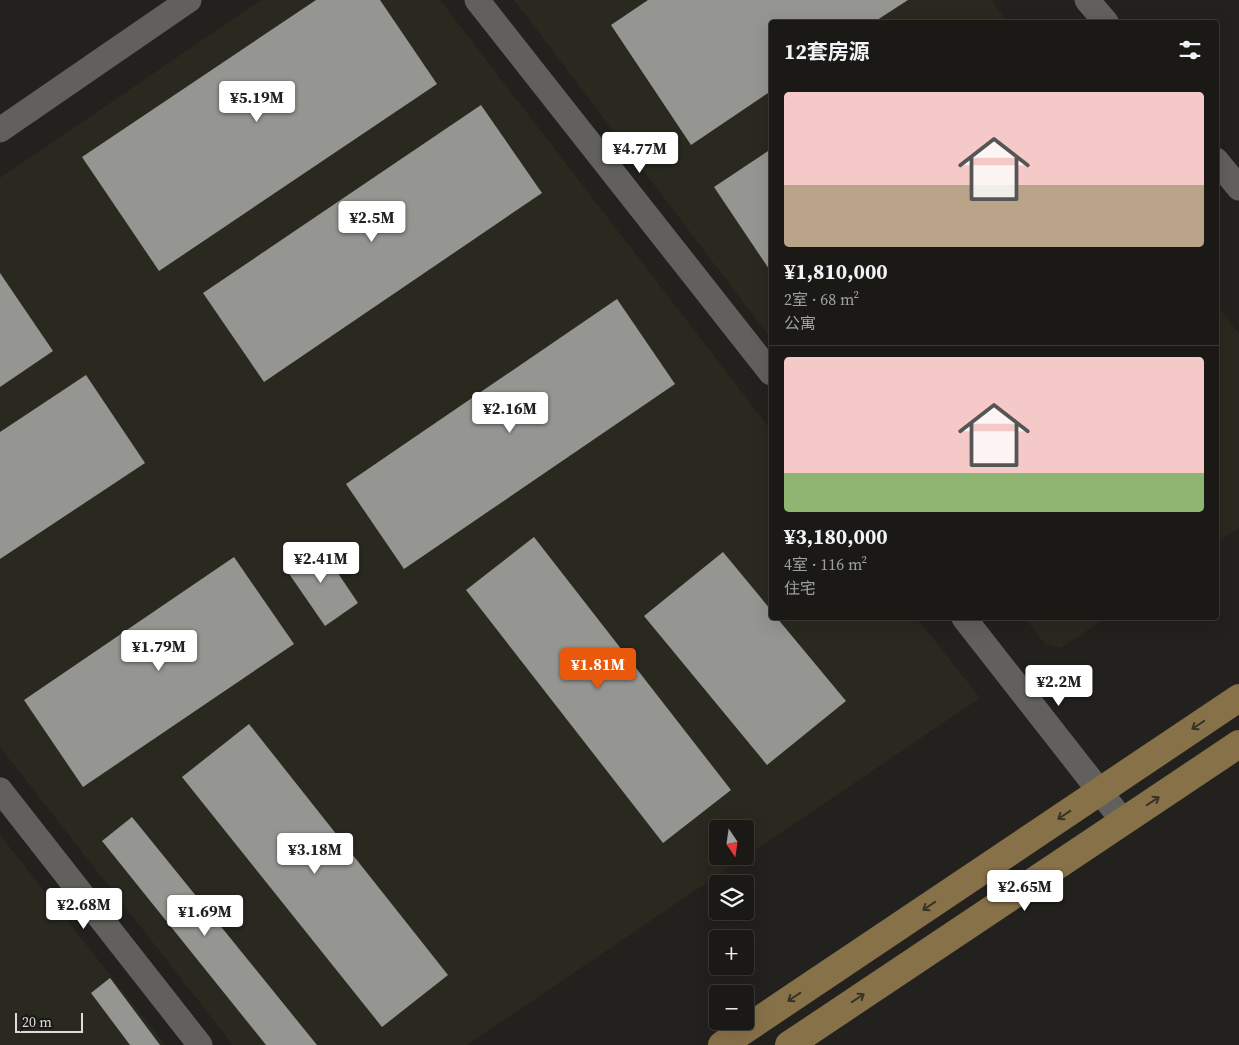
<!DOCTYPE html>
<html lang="zh">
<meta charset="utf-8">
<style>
:root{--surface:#1a1916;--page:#23221f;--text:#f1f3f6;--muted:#9fa0a1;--line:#383835;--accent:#ea580c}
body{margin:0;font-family:"Source Serif 4","Noto Sans SC",serif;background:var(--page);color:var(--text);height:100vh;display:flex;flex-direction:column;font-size:19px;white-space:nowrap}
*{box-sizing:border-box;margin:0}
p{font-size:16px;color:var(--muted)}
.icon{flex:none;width:28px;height:28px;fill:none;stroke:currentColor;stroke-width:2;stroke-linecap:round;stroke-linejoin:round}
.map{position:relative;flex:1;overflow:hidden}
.details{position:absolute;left:769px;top:20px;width:450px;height:600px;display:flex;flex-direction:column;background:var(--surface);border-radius:5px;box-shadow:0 5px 20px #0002,0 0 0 1px var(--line)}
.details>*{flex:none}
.needle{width:32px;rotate:167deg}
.fabs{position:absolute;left:709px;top:820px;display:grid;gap:10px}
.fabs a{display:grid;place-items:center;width:45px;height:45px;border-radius:5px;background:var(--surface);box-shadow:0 5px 20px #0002,0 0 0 1px var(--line);font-size:25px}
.scale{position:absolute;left:15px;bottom:12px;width:68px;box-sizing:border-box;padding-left:5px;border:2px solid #dddcda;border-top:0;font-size:14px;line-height:18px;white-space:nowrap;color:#dddcda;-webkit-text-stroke:4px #181815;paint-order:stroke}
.price{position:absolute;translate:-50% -42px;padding:0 11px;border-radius:5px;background:#fff;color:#222;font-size:16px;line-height:32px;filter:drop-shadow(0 1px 2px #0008)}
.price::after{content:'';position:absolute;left:50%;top:30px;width:15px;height:11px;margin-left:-8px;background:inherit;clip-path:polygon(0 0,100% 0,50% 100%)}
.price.active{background:var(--accent);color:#fff}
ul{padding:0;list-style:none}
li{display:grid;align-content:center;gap:10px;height:265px;padding:0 15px}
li+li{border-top:1px solid var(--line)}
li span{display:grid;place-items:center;height:155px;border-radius:5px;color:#555}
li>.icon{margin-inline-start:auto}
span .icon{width:90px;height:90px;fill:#fffc;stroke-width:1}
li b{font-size:21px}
h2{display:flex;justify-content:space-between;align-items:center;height:60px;padding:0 15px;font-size:21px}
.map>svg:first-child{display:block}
</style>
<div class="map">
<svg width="1239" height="1045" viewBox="0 0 1239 1045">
<rect width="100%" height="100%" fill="#22211e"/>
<g fill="#2a2920" fill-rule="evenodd">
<path d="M261,0h179l331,430v188h146l63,80 -513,347h-234l-233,-298v-569zM718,829h27v27h-27z"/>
<path d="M514,0h478l15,22h-236v317z"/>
<path d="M1216,304l23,30v194l-23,15z"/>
<path d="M1025,618h81l-46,30 -15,-4z"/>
<path d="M0,835l165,210h-165z"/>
</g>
<g fill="#959692">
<path d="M316,0h64l57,84 -278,187 -77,-114z"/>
<path d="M648,0h260l-34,22h-103v69l-80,54 -80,-120z"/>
<path d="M481,105l61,88 -278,189 -61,-89z"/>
<path d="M771,149v123l-57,-85z"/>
<path d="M0,273l53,78 -53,36z"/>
<path d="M617,299l58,85 -271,185 -58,-85z"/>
<path d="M86,375l59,88 -145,96v-127z"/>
<path d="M534,537l197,253 -68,53 -197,-253z"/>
<path d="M317,542l41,61 -33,23 -42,-61z"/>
<path d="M723,552l48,58v8h6l69,83 -79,64 -123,-149z"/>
<path d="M234,557l60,87 -211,143 -59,-87z"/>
<path d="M249,724l199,251 -66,52 -200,-250z"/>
<path d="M132,817l185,228h-51l-164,-204z"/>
<path d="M110,978l50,67h-30l-39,-52z"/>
</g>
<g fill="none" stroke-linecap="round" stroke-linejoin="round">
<g stroke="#61605c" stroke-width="25">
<path d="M477,0l294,373"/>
<path d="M1087,0l19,22"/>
<path d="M0,130l189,-130"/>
<path d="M1216,160l23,28"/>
<path d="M964,618l159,203"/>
<path d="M0,790l200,255"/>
</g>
<g stroke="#877149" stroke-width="28">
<path d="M722,1045l517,-347"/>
<path d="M789,1045l450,-301"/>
</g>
</g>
<defs><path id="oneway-shaft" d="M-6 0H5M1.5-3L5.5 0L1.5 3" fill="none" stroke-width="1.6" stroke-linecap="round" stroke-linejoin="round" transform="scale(1.25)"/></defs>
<g stroke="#393325">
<use href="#oneway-shaft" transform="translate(1198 725) rotate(146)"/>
<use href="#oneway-shaft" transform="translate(1153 801) rotate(-33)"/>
<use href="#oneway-shaft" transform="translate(1064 815) rotate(146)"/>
<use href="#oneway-shaft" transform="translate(929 906) rotate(146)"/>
<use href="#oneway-shaft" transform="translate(794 997) rotate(146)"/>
<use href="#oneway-shaft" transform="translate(858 998) rotate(-34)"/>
</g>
</svg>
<div class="fabs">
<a><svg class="needle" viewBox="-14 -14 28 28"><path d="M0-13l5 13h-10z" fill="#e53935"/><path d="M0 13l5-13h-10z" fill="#9fa0a1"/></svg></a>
<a><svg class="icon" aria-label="layers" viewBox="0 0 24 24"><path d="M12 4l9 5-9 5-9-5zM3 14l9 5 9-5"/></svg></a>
<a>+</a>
<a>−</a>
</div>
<div class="scale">20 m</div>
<b class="price" style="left:257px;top:123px">¥5.19M</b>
<b class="price" style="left:640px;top:174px">¥4.77M</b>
<b class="price" style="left:372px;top:243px">¥2.5M</b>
<b class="price" style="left:510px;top:434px">¥2.16M</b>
<b class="price" style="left:321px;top:584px">¥2.41M</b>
<b class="price" style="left:159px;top:672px">¥1.79M</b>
<b class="price active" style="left:598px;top:690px">¥1.81M</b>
<b class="price" style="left:1059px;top:707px">¥2.2M</b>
<b class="price" style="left:315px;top:875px">¥3.18M</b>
<b class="price" style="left:1025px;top:912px">¥2.65M</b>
<b class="price" style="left:84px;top:930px">¥2.68M</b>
<b class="price" style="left:205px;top:937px">¥1.69M</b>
<section class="details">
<h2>12套房源<svg class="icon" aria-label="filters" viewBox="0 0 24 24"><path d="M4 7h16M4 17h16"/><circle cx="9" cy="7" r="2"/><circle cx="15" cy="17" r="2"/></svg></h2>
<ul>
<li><span style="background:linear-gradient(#f6c9c9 60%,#b9a48a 0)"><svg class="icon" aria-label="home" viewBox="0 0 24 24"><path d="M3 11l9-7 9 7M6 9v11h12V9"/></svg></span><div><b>¥1,810,000</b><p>2室 · 68 m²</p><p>公寓</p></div></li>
<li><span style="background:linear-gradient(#f6c9c9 75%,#8fb573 0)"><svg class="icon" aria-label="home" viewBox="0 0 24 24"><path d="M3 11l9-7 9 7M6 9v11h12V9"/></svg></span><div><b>¥3,180,000</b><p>4室 · 116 m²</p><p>住宅</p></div></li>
</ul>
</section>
</div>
